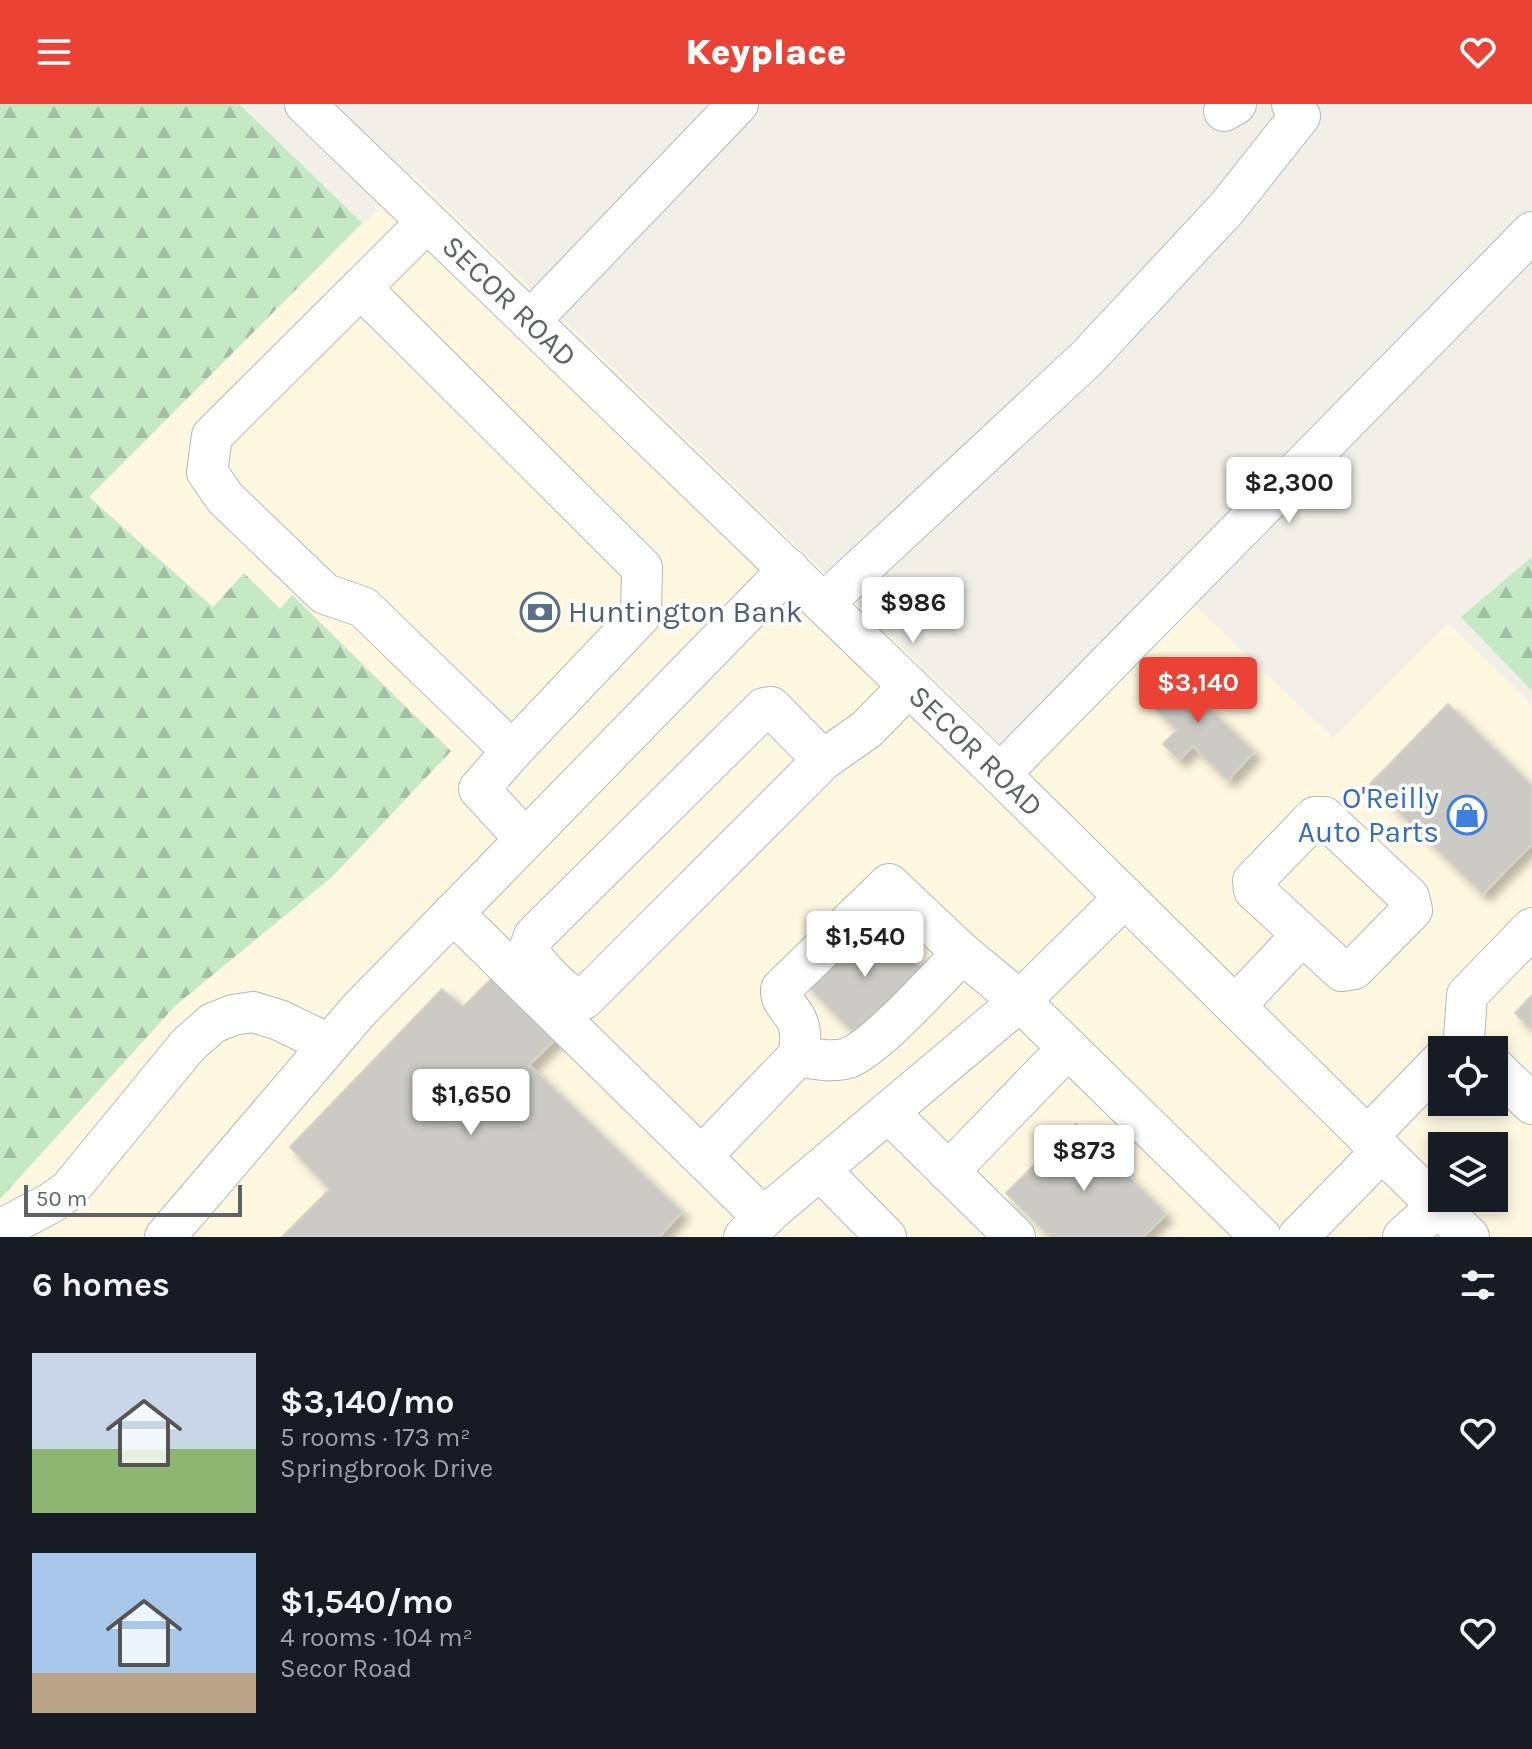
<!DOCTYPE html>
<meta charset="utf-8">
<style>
:root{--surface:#171b24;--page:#20242c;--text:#f1f3f6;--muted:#9ea1a6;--accent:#ea4335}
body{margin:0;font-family:Karla,sans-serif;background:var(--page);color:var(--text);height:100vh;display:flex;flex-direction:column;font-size:30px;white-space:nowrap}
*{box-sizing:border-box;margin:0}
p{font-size:26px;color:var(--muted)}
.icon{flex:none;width:44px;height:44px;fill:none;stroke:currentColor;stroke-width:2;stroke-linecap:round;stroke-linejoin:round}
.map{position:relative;height:1133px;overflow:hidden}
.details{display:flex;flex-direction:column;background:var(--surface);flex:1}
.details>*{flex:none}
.tools{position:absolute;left:1428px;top:932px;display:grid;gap:16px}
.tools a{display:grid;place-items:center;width:80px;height:80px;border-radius:0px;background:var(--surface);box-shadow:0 4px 12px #0003;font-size:40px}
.scale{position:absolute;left:24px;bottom:20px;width:218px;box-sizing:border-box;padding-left:8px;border:4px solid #5f6368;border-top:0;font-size:22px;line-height:28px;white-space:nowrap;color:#5f6368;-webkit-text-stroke:6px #fff;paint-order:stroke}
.price{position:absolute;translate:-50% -68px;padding:0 18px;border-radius:8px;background:#fff;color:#222;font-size:26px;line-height:52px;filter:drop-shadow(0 2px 4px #0008)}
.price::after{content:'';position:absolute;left:50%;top:48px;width:24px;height:18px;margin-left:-12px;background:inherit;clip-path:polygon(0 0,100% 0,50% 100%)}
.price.selected{background:var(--accent);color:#fff}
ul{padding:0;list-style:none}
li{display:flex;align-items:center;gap:24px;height:200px;padding:0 32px}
li span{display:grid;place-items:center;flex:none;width:224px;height:160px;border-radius:0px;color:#555}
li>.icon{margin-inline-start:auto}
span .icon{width:96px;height:96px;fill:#fffc;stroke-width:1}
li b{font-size:34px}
h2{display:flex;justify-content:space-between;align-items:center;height:96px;padding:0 32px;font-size:34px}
header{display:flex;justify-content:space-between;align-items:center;height:104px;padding:0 32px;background:var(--accent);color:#fff;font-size:36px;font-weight:800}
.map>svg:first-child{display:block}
</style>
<header><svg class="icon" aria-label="menu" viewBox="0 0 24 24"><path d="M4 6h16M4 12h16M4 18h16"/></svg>Keyplace<svg class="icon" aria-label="heart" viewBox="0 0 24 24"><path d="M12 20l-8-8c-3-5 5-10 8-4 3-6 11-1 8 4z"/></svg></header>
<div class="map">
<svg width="1532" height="1133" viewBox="0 0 1532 1133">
<defs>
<pattern id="forest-firs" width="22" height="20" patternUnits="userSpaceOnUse" patternTransform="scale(2)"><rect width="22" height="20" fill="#c5e8c5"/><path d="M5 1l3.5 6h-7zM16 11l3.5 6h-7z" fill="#a3c0a4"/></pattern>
<filter id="shadow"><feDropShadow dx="7" dy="7" stdDeviation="4" flood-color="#0004"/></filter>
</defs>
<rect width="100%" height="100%" fill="#f1efe8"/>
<path fill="#fef7e0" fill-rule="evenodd" d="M413,70l609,590 163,-168 148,142 115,-115 84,82v532h-1532v-38l175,-193 158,-130 118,-124 -158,-157 -12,14 -68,-1 -124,-111zM1442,946h52v52h-52zM1442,1042h52v52h-52z"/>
<g fill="url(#forest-firs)">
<path d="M0,0h239l123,119 -273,274 124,110 31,-34 36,36 12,-14 159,156 -118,125 -158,130 -175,193z"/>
<path d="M1532,453v134l-71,-74z"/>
</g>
<g fill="#cccac5" stroke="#d6d1c6" stroke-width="2" filter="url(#shadow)">
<path d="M1185,559l15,14 -11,12 65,63 -26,28 -35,-34 -14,14 -16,-16 14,-14 -29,-29z"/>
<path d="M1448,600l84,82v58l-49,50 -113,-110z"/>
<path d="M869,814l58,58 -65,65 -58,-59z"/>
<path d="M506,860l63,62 -40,39 153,147 -23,25h-377l48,-48 -40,-42 152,-158 21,18z"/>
<path d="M1532,891v35l-17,-17z"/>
<path d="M1076,1020l90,90 -23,23h-93l-44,-44z"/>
</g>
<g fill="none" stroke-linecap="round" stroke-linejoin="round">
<defs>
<g id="minor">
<path id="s1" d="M305,0l695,670 469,463"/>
<path d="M1224,7l12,-7"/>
<path d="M427,118l-215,214 -5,36 18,26 100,96 38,13 149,144 -33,38 46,50"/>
<path d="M361,184l281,280 -1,47 -129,136"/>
<path d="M530,217l208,-217"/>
<path d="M824,499l263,-245 140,-150 73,-92 -8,-12"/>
<path d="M823,656l-52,-53 -7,1 -230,228 -6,17c14,14 35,45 56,46l239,-239 44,-31 42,-43"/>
<path d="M1000,670l532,-542"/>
<path d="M1315,713h9l85,80 3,13 -58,59 -12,2 -88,-81 -1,-9z"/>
<path d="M453,809l311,305"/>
<path d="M1235,902l67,-71"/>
<path d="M1464,934l3,-43 65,-67"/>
<path d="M798,952c16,3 34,7 50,2 29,-11 90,-80 114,-105"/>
<path d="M1494,963l38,37"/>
<path d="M888,1008l127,125"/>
<path d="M1367,1033l75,-77"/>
<path d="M702,1052l96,-100c3,-14 4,-27 -3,-39 -6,-10 -15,-16 -14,-28l108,-105 73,69 58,48 241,236"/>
<path d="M820,1066l66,67"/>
<path d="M948,1068l120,-124"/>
<path d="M0,1126l51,-27 18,-13 119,-145 25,-22 20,-8 20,-3 26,8 50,24"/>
<path d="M165,1133l193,-226 431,-442"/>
<path d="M744,1133l28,-27 248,-209 105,-104"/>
<path d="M1298,1133l84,-86"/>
<path d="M1403,1133l35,-31"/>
</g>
</defs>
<use href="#minor" stroke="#b5b8bc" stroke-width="42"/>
<use href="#minor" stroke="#fff" stroke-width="40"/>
</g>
<defs>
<symbol id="bank-ring" viewBox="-11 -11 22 22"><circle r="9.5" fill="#fff" stroke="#5c6f8a" stroke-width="1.5"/><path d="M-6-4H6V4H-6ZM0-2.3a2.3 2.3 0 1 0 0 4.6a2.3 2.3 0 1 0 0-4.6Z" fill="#5c6f8a"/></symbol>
<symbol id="shop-ring" viewBox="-11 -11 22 22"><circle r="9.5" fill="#fff" stroke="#3f7fe0" stroke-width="1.5"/><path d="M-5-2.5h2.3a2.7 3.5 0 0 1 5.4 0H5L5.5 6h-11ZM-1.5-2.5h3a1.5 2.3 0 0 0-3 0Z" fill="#3f7fe0"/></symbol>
</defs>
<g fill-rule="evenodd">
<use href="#bank-ring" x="518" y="486" width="44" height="44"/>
<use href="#shop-ring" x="1445" y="689" width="44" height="44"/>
</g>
<g text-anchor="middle" stroke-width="7" stroke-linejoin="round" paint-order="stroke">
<g font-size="30" fill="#5f6368" stroke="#fff">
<text dy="10" stroke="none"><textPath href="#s1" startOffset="284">SECOR ROAD</textPath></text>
<text dy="10" stroke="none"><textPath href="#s1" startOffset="932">SECOR ROAD</textPath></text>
</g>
<g font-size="30" fill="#4e5e75" stroke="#fff" text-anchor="start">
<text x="568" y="518">Huntington Bank</text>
</g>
<g font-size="30" fill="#366cbe" stroke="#fff" text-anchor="end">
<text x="1439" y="704">O'Reilly<tspan x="1439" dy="34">Auto Parts</tspan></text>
</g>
</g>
</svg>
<div class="tools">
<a><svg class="icon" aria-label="locate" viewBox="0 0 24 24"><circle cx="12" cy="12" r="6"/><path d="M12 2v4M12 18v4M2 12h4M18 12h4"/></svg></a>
<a><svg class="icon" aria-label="layers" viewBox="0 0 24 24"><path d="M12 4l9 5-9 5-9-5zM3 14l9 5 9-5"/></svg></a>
</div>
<div class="scale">50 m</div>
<b class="price" style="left:1289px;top:421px">$2,300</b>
<b class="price" style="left:913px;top:541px">$986</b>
<b class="price selected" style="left:1198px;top:621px">$3,140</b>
<b class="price" style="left:865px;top:875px">$1,540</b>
<b class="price" style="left:471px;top:1033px">$1,650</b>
<b class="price" style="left:1084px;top:1089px">$873</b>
</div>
<section class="details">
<h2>6 homes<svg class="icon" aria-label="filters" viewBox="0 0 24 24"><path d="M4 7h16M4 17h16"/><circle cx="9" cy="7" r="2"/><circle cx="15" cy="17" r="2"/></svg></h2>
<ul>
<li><span style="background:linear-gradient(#c9d6e8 60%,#8fb573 0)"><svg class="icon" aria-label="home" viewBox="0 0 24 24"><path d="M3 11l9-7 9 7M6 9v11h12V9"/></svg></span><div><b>$3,140/mo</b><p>5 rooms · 173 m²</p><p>Springbrook Drive</p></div><svg class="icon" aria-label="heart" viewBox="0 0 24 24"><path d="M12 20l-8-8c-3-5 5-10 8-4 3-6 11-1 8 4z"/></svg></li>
<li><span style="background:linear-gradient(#a9c7e8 75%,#b9a48a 0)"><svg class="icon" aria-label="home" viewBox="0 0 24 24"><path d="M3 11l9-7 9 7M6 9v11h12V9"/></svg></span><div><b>$1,540/mo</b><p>4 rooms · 104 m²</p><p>Secor Road</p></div><svg class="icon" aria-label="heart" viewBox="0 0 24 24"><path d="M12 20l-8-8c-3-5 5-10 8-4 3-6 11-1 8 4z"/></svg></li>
</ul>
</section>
